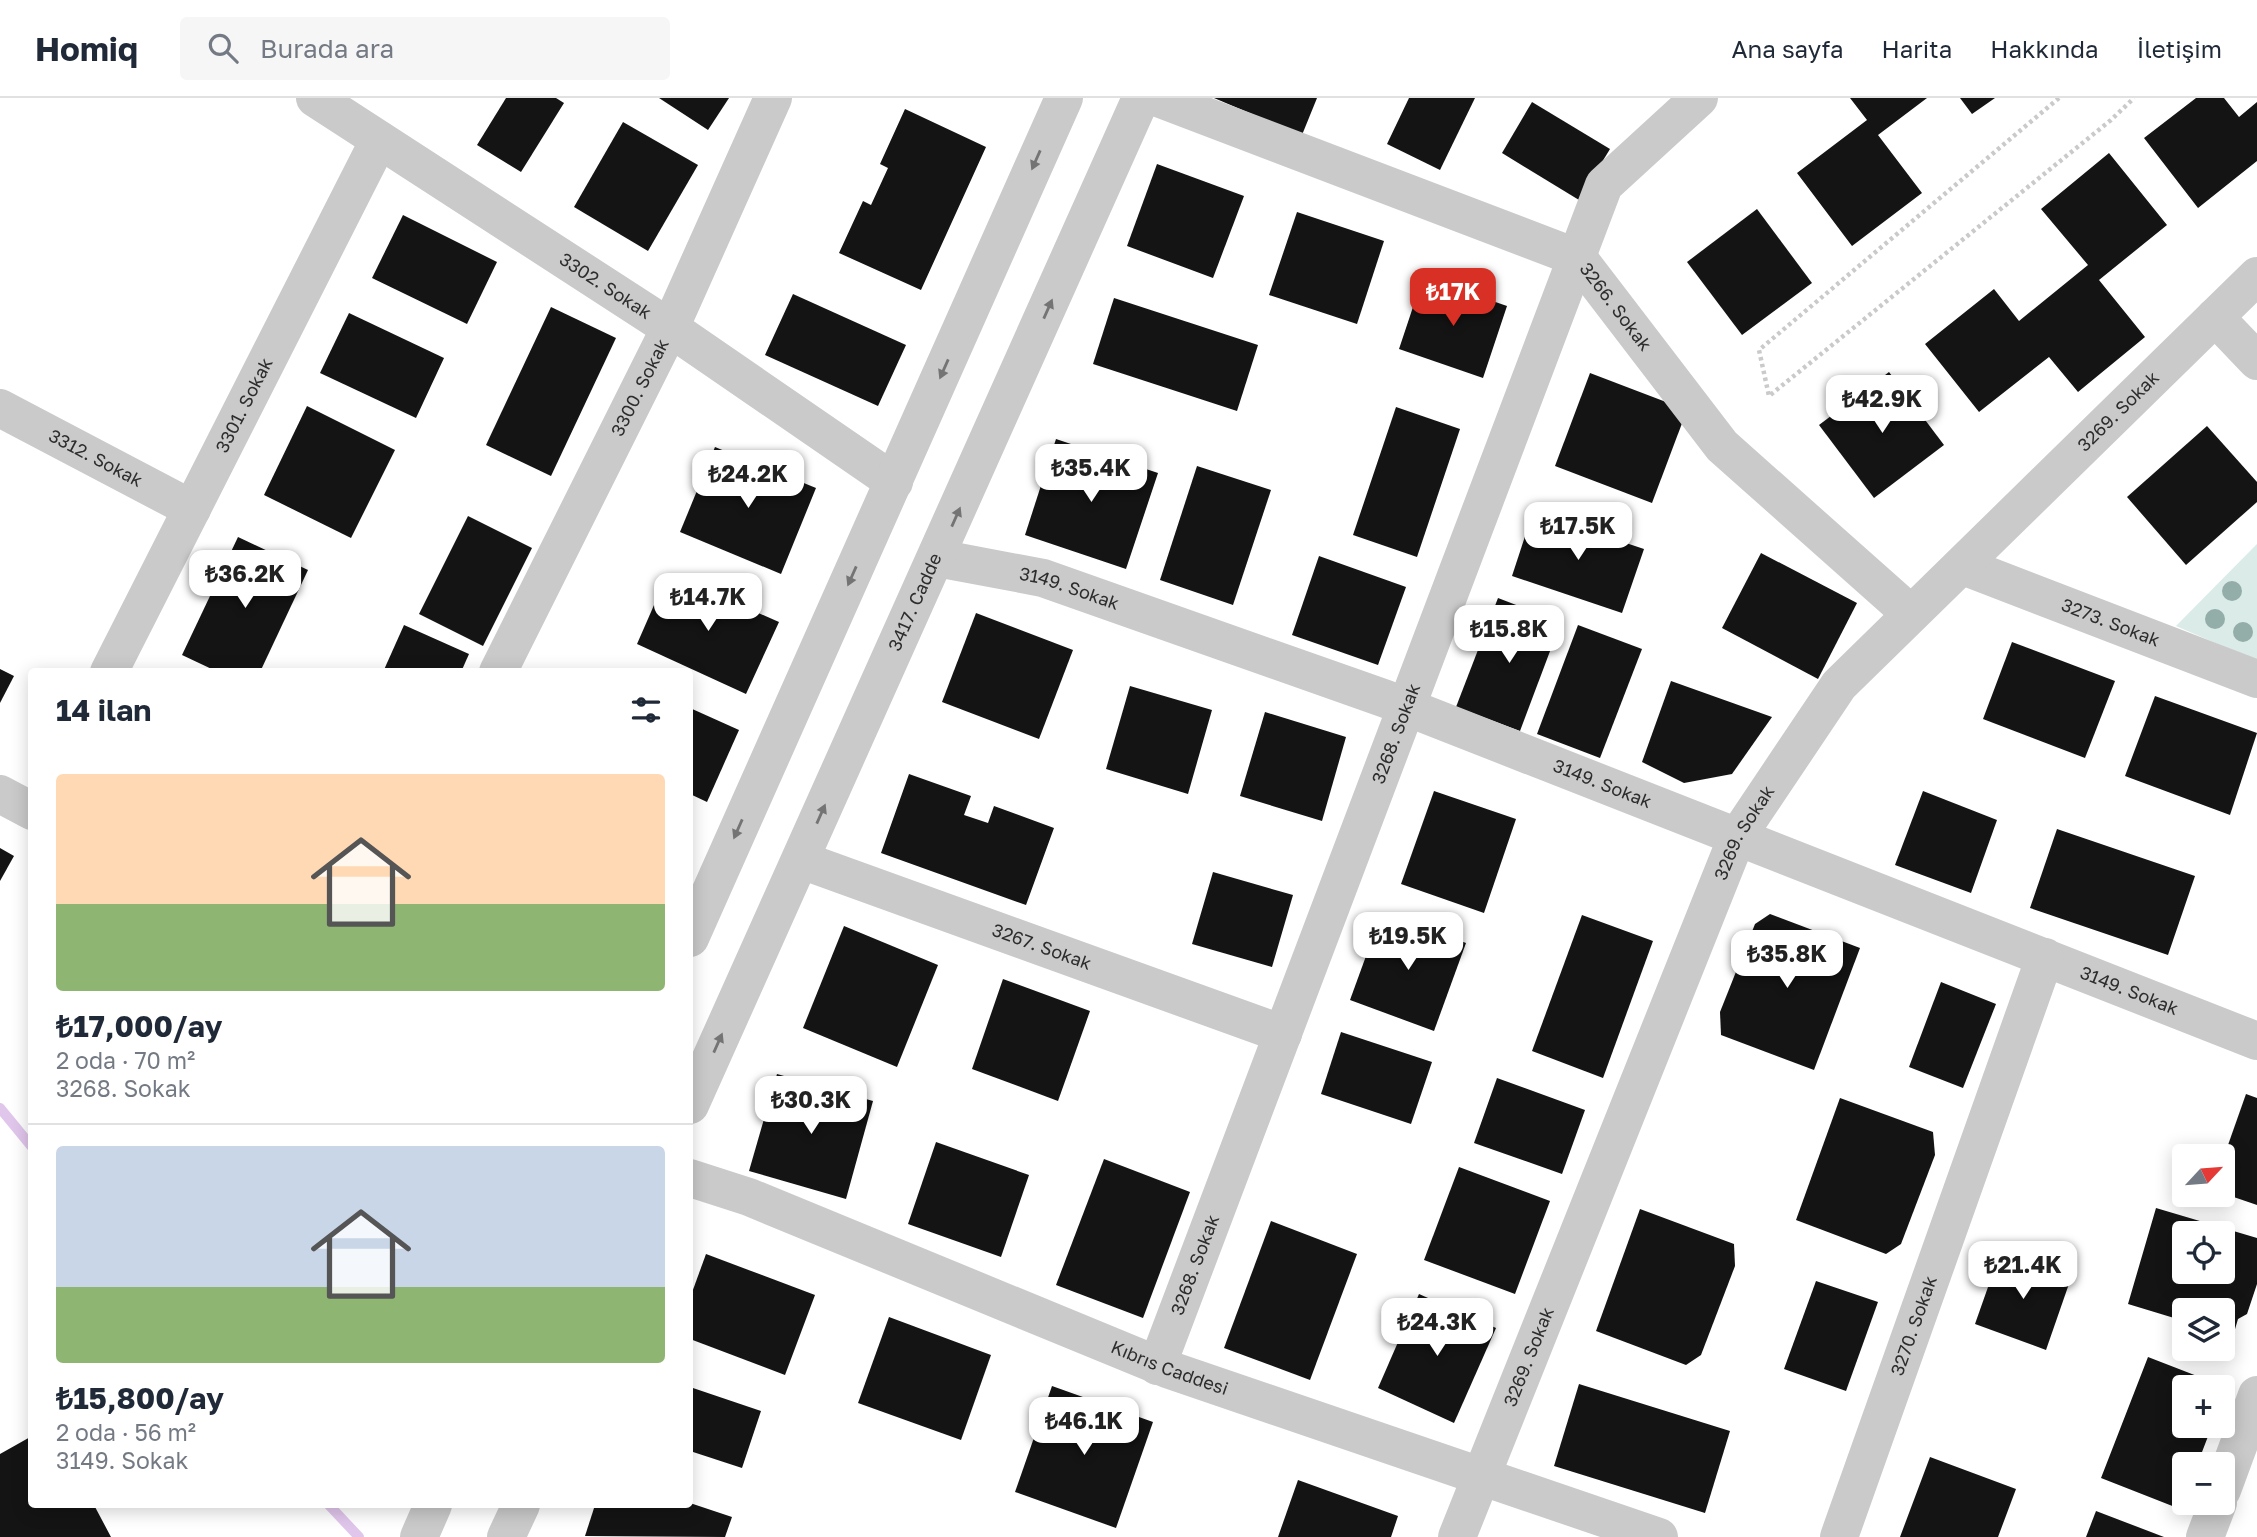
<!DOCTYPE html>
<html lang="tr">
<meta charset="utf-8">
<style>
:root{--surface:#fff;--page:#f6f6f7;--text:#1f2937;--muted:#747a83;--line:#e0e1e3;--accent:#d93025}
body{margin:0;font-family:"Golos Text",sans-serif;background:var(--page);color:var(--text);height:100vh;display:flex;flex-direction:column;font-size:26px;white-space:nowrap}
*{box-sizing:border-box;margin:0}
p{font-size:23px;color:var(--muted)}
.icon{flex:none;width:38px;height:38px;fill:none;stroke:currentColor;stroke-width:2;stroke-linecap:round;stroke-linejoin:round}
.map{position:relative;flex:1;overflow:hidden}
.drawer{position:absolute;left:28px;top:570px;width:665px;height:840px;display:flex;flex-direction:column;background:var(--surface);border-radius:7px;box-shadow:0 4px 18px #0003}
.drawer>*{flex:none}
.needle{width:46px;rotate:64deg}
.controls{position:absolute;left:2172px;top:1046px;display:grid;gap:14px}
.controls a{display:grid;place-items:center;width:63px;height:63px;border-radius:7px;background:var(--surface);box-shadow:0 4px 18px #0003;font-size:35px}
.price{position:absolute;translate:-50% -60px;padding:0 16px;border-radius:14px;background:#fff;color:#222;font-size:23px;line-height:46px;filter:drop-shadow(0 2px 4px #0008)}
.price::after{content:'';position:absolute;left:50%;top:42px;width:21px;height:16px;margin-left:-10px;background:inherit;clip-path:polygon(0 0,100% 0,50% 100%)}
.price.current{background:var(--accent);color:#fff}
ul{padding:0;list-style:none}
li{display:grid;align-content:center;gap:14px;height:371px;padding:0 28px}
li+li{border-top:2px solid var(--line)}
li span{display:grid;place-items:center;height:217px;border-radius:7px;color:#555}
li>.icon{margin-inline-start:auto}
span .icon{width:126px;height:126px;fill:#fffc;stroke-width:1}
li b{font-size:30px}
h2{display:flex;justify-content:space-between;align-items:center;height:84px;padding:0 28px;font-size:30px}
header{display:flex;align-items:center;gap:42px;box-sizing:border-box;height:98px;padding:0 35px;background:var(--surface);border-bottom:2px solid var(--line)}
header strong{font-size:33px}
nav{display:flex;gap:38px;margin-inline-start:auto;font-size:24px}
.search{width:490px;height:63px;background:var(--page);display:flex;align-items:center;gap:18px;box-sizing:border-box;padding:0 24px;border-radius:7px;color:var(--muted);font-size:26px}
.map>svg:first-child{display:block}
</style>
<header>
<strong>Homiq</strong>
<div class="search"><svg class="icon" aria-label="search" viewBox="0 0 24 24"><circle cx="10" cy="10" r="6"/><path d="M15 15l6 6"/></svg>Burada ara</div>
<nav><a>Ana sayfa</a><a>Harita</a><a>Hakkında</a><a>İletişim</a></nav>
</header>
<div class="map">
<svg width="2257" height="1439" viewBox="0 0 2257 1439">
<rect width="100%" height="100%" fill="#fff"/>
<path fill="#daebe8" d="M2257,446v117l-81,-35z"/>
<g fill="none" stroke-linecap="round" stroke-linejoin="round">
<g stroke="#e1c6ec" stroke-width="10">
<path d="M0,1010l32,39"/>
<path d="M329,1407l30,32"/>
</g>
</g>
<g fill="#141414" fill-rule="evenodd">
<path d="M506,0h50l8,5 -43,69 -44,-27z"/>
<path d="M659,0h70l-21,32z"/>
<path d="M1214,0h103l-15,37z"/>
<path d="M1409,0h66l-35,72 -53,-26z"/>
<path d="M1850,0h77l-49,37 44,58 -70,53 -55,-73 70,-53z"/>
<path d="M1960,0h35l-23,16z"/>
<path d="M2196,0h28l15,19 18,-15v59l-59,47 -54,-70z"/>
<path d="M1532,4l78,47 -31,51 -77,-47z"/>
<path d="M905,11l81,38 -65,143 -82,-37 24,-52 8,4 17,-37 -8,-4z"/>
<path d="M623,24l75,43 -50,86 -74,-44z"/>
<path d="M2109,55l58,72 -68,55 46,57 -67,55 -29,-35 -70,55 -54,-68 69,-55 25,32 69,-56 -47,-56z"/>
<path d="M1157,66l87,32 -31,82 -86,-32z"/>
<path d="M1757,111l55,74 -70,52 -55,-73z"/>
<path d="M1297,114l87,29 -27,83 -88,-29z"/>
<path d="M403,117l94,47 -30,62 -95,-46z"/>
<path d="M1423,179l84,29 -24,72 -84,-29z"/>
<path d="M793,196l113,51 -28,61 -113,-51z"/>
<path d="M1114,200l144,47 -21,66 -144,-47z"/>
<path d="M551,209l65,31 -65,138 -65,-31z"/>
<path d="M349,215l95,45 -28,60 -96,-45z"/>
<path d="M1889,274l55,73 -70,53 -55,-73z"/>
<path d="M1590,275l97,37 -35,93 -97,-37z"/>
<path d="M307,308l88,44 -44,88 -87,-43z"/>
<path d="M1396,309l64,22 -43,128 -64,-22z"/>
<path d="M2207,328l50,56v20l-71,63 -59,-68z"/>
<path d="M1056,341l102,34 -32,96 -101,-34z"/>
<path d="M715,349l101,41 -35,86 -101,-42z"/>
<path d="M1197,368l74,24 -38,115 -73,-25z"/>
<path d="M1533,414l111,37 -22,64 -110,-37z"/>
<path d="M468,418l64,32 -49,98 -64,-32z"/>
<path d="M238,439l70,33 -48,102h-42l-36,-17z"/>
<path d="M1761,455l96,50 -39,76 -96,-51z"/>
<path d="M1319,458l87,31 -28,78 -86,-30z"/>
<path d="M668,475l111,49 -33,72 -109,-50z"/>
<path d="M1498,500l63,24 -41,109 -64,-24z"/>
<path d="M976,515l97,37 -34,89 -97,-37z"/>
<path d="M404,527l65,29 -8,18h-78z"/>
<path d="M1578,527l64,24 -42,109 -63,-24z"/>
<path d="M2012,544l103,39 -30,77 -102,-39z"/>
<path d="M0,571l14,7 -14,27z"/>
<path d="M1671,583l101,36 -40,57 -48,9 -42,-21z"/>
<path d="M1130,588l82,24 -24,84 -82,-25z"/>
<path d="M2155,598l102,37 -27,82 -105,-39z"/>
<path d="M690,610l49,22 -32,72 -17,-8z"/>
<path d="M1265,614l81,25 -24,84 -82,-25z"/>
<path d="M909,676l62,22 -7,19 24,8 6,-17 60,22 -28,77 -145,-52z"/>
<path d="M1434,693l82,28 -32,94 -83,-29z"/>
<path d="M1923,693l74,29 -26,73 -76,-28z"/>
<path d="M2057,731l138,47 -27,79 -138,-47z"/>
<path d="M0,750l14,8 -14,25z"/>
<path d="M1213,774l80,23 -21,72 -80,-23z"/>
<path d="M1382,814l84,31 -32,88 -84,-31z"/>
<path d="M1770,816l90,34 -46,122 -93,-35 -1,-23 35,-88z"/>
<path d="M1582,817l71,26 -50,137 -71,-27z"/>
<path d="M844,828l94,39 -41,102 -94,-39z"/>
<path d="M1003,881l87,32 -32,90 -86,-32z"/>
<path d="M1941,884l55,22 -33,84 -54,-21z"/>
<path d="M1341,934l91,30 -21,62 -90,-30z"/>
<path d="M777,976l96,27 -27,98 -97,-28z"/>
<path d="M1497,980l88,32 -23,64 -88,-31z"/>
<path d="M2246,996l11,4v107l-35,-12v-31z"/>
<path d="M1840,1000l93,34 2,23 -34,89 -15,10 -90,-34z"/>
<path d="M936,1044l93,33 -28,82 -93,-33z"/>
<path d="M1104,1061l86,33 -47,126 -87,-33z"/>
<path d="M1459,1069l91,34 -35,93 -91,-34z"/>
<path d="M2156,1110l101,30v46l-10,30 -9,5 -5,17 -11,-3v-22h-38v10l-56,-17zM2184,1136h38v38h-38z"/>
<path d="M1640,1111l94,35 1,22 -34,89 -15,10 -90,-34z"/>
<path d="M1271,1123l86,33 -47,126 -86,-32z"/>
<path d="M2000,1155l71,25 -25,72 -71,-26z"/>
<path d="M706,1156l109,41 -30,80 -95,-36v-41z"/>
<path d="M1816,1183l62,21 -32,89 -62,-22z"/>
<path d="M1419,1196l77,34 -42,95 -76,-35z"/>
<path d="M889,1219l102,38 -30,85 -103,-37z"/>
<path d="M2148,1259l80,31 -5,11 -1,-11h-38v38h28l-15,39h-13v33l-4,11 -79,-31z"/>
<path d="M1579,1286l151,47 -25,82 -151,-47z"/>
<path d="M1052,1288l101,36 -37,106 -101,-36z"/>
<path d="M690,1289l71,24 -19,57 -52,-17z"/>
<path d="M32,1338v69h62l17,32h-111v-83z"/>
<path d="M1930,1359l86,32 -18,48h-98z"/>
<path d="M1298,1382l100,36 -7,21h-113z"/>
<path d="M690,1405l42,14 -7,20 -140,-1 10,-31z"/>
<path d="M2096,1413l68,26h-78z"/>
</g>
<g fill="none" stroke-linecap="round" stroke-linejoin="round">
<path stroke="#cacaca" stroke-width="4.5" stroke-dasharray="3.5 3.5" stroke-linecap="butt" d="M2059,0l-300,252 10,46 342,-276 23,-22"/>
<g stroke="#cacaca" stroke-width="38">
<path id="s1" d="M315,0l355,230 224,154"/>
<path id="s2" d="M1158,0l420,160 144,188 189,168"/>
<path d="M2215,219l42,44"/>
<path id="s3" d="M0,310l192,101"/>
<path id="s4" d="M937,460l106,20 343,121 871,342"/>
<path id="s5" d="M1963,468l294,113"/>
<path id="s6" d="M109,574l270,-532"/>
<path id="s7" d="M498,574l172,-344 103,-230"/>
<path d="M0,696l32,17"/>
<path id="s8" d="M801,762l482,174"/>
<path d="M690,840l374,-840"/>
<path id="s9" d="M690,1007l451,-1007"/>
<path id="s10" d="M690,1080l59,19 418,172 492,168"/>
<path id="s11" d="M1157,1268l447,-1181 95,-87"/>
<path d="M2222,1392l35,-95"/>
<path d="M419,1439l14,-32"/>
<path d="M506,1439l15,-32"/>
<path id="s12" d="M1457,1439l280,-700 102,-152 418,-409"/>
<path id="s13" d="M1839,1439l206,-580"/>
<path d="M2205,1439l13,-34"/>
</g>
</g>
<g fill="#93ada9">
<circle cx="2232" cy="493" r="10"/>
<circle cx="2215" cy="521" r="10"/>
<circle cx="2243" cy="534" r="10"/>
</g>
<defs><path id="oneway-solid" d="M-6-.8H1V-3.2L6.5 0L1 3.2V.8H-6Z" transform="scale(1.75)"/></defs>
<g fill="#747474">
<use href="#oneway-solid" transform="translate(1036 62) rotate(114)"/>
<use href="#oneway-solid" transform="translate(1048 211) rotate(-66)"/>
<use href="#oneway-solid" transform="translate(944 271) rotate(114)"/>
<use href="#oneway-solid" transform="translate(956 419) rotate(-66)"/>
<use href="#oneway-solid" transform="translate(852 478) rotate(114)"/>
<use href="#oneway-solid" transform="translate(821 716) rotate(-66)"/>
<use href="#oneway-solid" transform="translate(738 731) rotate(114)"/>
<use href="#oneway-solid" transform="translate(718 945) rotate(-66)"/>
</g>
<g text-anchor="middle" stroke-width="7" stroke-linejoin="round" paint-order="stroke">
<g font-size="18" fill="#2d2d2d" stroke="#fff">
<text dy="6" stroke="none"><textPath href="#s1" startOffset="346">3302. Sokak</textPath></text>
<text dy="6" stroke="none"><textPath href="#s2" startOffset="511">3266. Sokak</textPath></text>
<text dy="6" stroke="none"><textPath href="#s7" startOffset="318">3300. Sokak</textPath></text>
<text dy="6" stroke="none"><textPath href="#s6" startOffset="299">3301. Sokak</textPath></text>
<text dy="6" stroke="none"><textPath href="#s12" startOffset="1328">3269. Sokak</textPath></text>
<text dy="6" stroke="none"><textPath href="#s3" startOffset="108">3312. Sokak</textPath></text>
<text dy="6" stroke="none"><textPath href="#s4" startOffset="136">3149. Sokak</textPath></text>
<text dy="6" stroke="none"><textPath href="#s9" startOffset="551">3417. Cadde</textPath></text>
<text dy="6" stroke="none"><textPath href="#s5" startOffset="158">3273. Sokak</textPath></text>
<text dy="6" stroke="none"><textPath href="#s11" startOffset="676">3268. Sokak</textPath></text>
<text dy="6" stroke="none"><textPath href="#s4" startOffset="704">3149. Sokak</textPath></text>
<text dy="6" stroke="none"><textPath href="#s12" startOffset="761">3269. Sokak</textPath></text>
<text dy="6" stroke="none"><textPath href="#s8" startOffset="256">3267. Sokak</textPath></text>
<text dy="6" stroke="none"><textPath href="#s4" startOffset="1270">3149. Sokak</textPath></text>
<text dy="6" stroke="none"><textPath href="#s11" startOffset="108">3268. Sokak</textPath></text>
<text dy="6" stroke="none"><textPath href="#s13" startOffset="224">3270. Sokak</textPath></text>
<text dy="6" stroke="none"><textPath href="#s12" startOffset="194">3269. Sokak</textPath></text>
<text dy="6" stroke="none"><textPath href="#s10" startOffset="516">Kıbrıs Caddesi</textPath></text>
</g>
</g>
</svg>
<div class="controls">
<a><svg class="needle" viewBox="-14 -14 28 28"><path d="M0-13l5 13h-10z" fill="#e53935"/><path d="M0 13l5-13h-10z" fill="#747a83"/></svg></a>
<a><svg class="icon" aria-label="locate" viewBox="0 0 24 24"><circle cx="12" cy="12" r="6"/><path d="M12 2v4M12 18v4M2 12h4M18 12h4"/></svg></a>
<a><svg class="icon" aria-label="layers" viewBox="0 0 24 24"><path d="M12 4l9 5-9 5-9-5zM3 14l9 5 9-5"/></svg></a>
<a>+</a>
<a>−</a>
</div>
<b class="price current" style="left:1453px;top:230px">₺17K</b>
<b class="price" style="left:1882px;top:337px">₺42.9K</b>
<b class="price" style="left:1091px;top:406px">₺35.4K</b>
<b class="price" style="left:748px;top:412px">₺24.2K</b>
<b class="price" style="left:1578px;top:464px">₺17.5K</b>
<b class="price" style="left:245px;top:512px">₺36.2K</b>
<b class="price" style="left:708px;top:535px">₺14.7K</b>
<b class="price" style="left:1509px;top:567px">₺15.8K</b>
<b class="price" style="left:1408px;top:874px">₺19.5K</b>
<b class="price" style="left:1787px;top:892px">₺35.8K</b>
<b class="price" style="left:811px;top:1038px">₺30.3K</b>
<b class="price" style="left:2023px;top:1203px">₺21.4K</b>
<b class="price" style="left:1437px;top:1260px">₺24.3K</b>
<b class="price" style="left:1084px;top:1359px">₺46.1K</b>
<section class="drawer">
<h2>14 ilan<svg class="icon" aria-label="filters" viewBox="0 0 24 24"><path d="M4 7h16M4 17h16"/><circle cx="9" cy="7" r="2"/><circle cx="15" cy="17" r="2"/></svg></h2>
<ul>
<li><span style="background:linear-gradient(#ffd9b3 60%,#8fb573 0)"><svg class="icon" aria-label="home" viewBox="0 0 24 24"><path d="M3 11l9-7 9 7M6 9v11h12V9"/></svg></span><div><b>₺17,000/ay</b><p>2 oda · 70 m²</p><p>3268. Sokak</p></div></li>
<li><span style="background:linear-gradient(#c9d6e8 65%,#8fb573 0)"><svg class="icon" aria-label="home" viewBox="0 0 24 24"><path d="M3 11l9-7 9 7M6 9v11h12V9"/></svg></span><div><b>₺15,800/ay</b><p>2 oda · 56 m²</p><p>3149. Sokak</p></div></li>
</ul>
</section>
</div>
